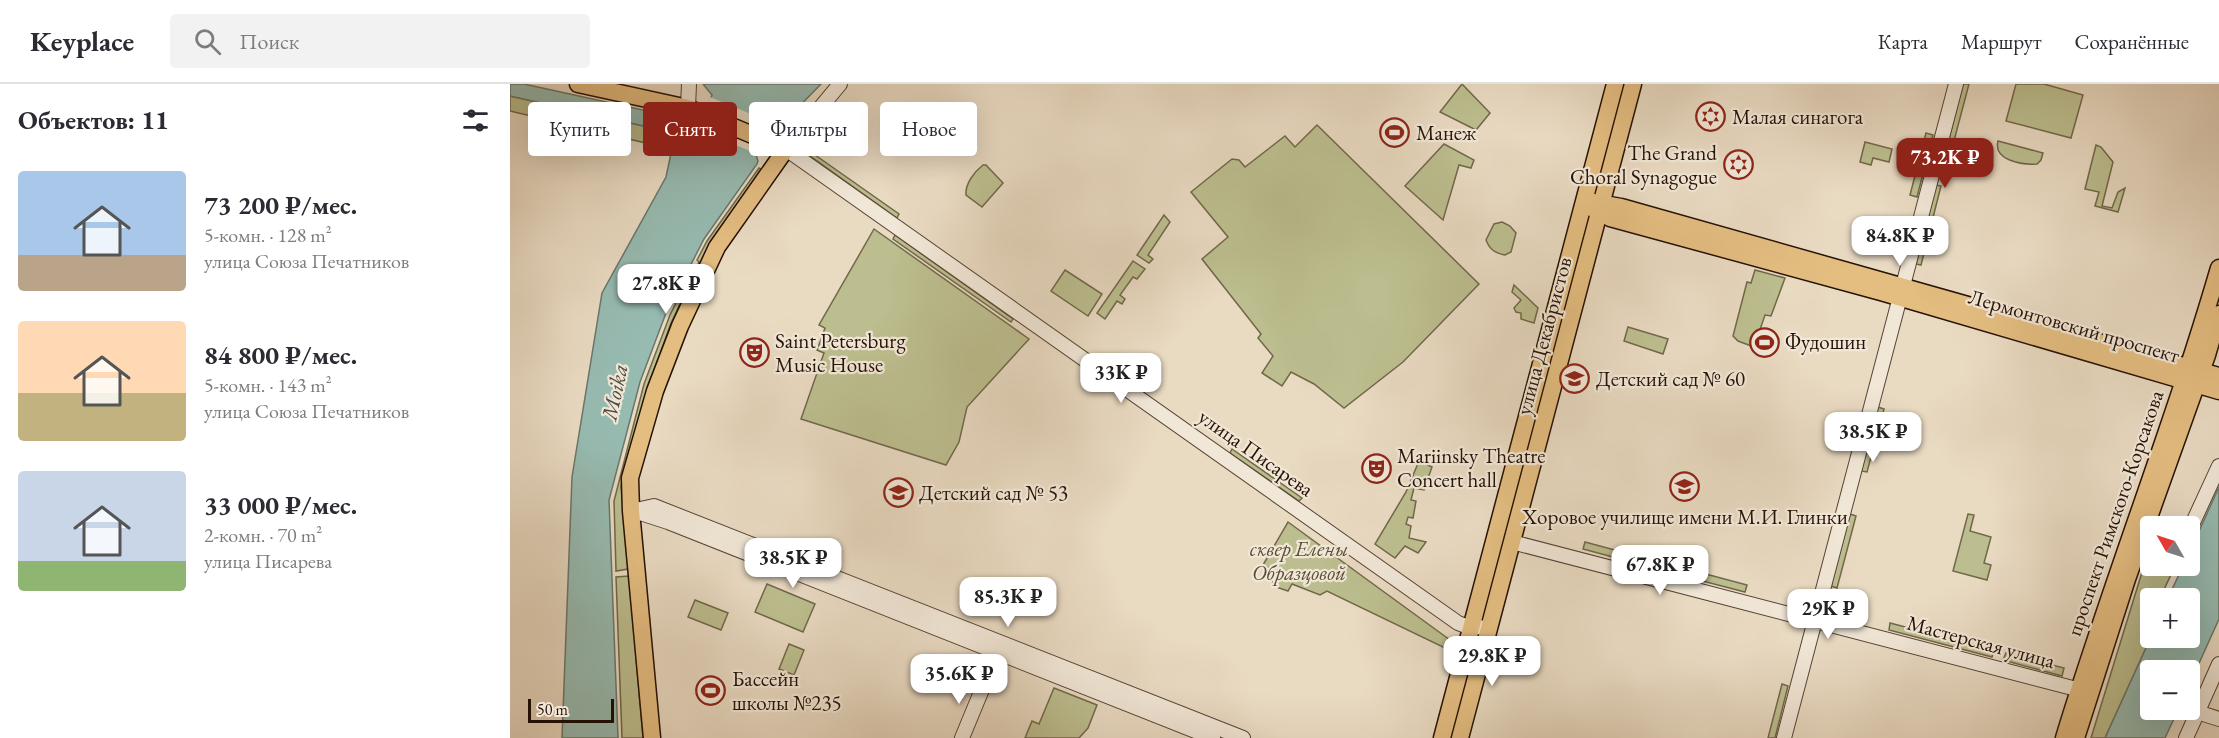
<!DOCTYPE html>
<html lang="ru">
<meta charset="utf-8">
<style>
:root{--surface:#fff;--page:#f2f2f3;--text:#2b2b33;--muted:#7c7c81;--line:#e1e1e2;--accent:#8f2418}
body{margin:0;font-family:"EB Garamond",serif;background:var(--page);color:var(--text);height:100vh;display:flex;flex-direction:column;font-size:22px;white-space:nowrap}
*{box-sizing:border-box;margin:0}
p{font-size:20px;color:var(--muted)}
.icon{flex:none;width:33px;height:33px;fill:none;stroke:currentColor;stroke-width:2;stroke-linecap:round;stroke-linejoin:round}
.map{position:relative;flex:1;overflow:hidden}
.sheet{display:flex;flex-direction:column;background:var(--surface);width:510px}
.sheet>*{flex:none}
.banner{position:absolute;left:18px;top:18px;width:570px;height:54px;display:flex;gap:12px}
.needle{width:39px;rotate:309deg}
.fabs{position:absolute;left:1630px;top:432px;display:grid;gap:12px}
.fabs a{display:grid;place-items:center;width:60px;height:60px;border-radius:6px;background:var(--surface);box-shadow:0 6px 24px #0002;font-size:30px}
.scale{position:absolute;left:18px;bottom:15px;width:86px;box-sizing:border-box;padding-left:6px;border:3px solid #261105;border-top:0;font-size:16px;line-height:21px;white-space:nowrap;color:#261105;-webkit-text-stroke:4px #f1e7d7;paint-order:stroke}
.price{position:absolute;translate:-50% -51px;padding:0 14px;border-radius:12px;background:#fff;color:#222;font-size:20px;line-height:39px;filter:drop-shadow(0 2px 3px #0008)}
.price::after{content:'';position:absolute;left:50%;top:36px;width:18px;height:14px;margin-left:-9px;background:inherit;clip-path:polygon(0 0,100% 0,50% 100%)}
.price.on{background:var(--accent);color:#fff}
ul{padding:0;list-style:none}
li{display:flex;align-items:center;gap:18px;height:150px;padding:0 18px}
li span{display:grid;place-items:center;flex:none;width:168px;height:120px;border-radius:6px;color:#555}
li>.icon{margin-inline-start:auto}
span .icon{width:72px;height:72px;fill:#fffc;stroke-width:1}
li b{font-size:26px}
h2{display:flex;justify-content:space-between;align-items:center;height:72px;padding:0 18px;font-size:26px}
.pill{padding:0 21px;border-radius:6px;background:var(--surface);box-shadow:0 6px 24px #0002;font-size:21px;line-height:54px}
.pill.on{background:var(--accent);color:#fff}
header{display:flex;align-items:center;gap:36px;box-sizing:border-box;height:84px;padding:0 30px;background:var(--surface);border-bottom:2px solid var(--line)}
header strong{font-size:28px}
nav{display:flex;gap:33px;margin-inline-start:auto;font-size:21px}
.search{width:420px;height:54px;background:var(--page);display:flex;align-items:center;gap:15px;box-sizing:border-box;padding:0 21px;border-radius:6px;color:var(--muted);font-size:22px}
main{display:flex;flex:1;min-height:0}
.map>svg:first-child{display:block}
</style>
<header>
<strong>Keyplace</strong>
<div class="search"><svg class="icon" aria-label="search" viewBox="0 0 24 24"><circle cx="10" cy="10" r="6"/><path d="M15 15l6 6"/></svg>Поиск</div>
<nav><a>Карта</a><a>Маршрут</a><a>Сохранённые</a></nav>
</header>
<main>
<section class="sheet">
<h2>Объектов: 11<svg class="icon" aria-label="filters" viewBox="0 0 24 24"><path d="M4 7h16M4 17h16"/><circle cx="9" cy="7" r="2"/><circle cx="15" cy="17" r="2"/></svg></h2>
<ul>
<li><span style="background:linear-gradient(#a9c7e8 70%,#b9a48a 0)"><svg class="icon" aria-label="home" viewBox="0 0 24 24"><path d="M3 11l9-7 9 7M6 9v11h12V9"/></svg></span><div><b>73 200 ₽/мес.</b><p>5-комн. · 128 m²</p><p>улица Союза Печатников</p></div></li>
<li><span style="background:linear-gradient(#ffd9b3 60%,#c2b280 0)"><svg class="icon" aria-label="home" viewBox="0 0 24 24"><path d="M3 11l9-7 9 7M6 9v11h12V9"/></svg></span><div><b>84 800 ₽/мес.</b><p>5-комн. · 143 m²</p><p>улица Союза Печатников</p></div></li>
<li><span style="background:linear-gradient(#c9d6e8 75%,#8fb573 0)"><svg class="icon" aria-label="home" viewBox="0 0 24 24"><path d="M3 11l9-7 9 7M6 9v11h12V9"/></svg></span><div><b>33 000 ₽/мес.</b><p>2-комн. · 70 m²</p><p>улица Писарева</p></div></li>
</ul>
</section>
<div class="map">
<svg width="1709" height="654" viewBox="0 0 1709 654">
<rect width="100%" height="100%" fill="#e9dac2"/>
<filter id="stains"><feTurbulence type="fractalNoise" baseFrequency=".00333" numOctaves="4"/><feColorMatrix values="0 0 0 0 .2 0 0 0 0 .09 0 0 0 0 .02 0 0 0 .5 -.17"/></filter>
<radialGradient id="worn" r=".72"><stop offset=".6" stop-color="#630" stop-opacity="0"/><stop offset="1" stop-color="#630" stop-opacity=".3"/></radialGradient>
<g fill="#bcbe8f" stroke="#71684a" stroke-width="1.5">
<path d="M952,0l28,29 -14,17 -36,-18z"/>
<path d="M1453,0h6l-19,72 -5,-2z"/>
<path d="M1506,0h28l39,11 -12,43 -65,-17z"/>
<path d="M0,12l139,31 -3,16 -136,-32z"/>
<path d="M807,41l162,159 -76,78 -59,46 -30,-24 -23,-12 -9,14 -20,-13 11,-17 -15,-18 3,-4 -59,-75 26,-22 -37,-45 41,-33 7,1 6,7 40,-31 10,11z"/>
<path d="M1416,49l7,2 -16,62 -7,-2z"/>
<path d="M1488,57l45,12 -2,7 -4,4c-16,1 -44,-4 -39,-23z"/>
<path d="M1355,58l27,7 -3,13 -16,-4 -2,7 -11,-3z"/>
<path d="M934,60l30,16 -3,8 -12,-3 -16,55 -38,-34z"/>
<path d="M1586,61l5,2 12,15 -11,44 10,2 6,-16 7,-4 -7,24 -23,-6 4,-14 -14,-3z"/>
<path d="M298,66l91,64 -2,4 -91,-65z"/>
<path d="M473,81h3l17,18 -21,24 -16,-12c-1,-11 8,-23 17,-30z"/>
<path d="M249,84l2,1 -50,74 -27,52 -13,28 -22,62 -28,101 7,83 -12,2 -2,-70 30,-117 26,-69 20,-40 2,1 7,-14 -2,-2 10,-19z"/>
<path d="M1426,101l5,1 -20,79 -5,-1z"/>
<path d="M654,131l6,7 -22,33 5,4 -4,4 -12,-8z"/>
<path d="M992,138l8,4 6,7 -5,19 -6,3c-10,-2 -15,-5 -19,-15l8,-16z"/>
<path d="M364,145l155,110 -62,68 -8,35 -13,23 -145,-46 23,-66 -7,-3 8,-22 -6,-3z"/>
<path d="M385,151l118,84 -2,3 -118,-83z"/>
<path d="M623,177l12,8 -8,10 -4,-2 -13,18 5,4 -3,5 -5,-3 -12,18 -8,-6z"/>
<path d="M555,186l37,24 -14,22 -37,-25z"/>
<path d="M1245,186l30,8 -14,38 -6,-1 -11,32 -16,-6 -5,-5 14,-54 4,1z"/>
<path d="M1004,201l24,23 -4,15 -13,-4v-6l-5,-1 -2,-4 7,-8 -9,-8z"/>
<path d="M1118,243l40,12 -5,15 -39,-13z"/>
<path d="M1368,323l6,2 -17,63 -6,-1z"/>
<path d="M722,365l70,49 -3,3 -69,-48z"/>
<path d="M909,377l13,6 -8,23 -10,-2 -3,12 5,1 -3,17 -5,-1 -2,7 5,2 -2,12 17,4 -8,11 -13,-7 -10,12 -20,-14 31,-52z"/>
<path d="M1340,430l6,2 -19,72 -6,-2z"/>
<path d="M1458,430l6,1 -4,16 21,6 -7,26 7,2 -4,15 -34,-9z"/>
<path d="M778,438l162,118 -3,9 -120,-58 -7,4 -28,-11 -4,7 -15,-5 -1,-17 -9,-4z"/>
<path d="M1075,458l67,18 -2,7 -67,-18z"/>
<path d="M1637,472l4,1v9h24l-15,32h-9v39l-46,101h-14z"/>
<path d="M1151,478l86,23 -2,7 -85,-22z"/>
<path d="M119,492l14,162h-21l-6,-161z"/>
<path d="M257,500l48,20 -12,28 -48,-20z"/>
<path d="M185,516l33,13 -7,17 -33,-13z"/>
<path d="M1380,539l104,27 -2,7 -103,-27z"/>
<path d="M279,560l15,6 -10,25 -15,-6z"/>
<path d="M1496,569l58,15 -2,8 -59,-16z"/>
<path d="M1272,600l6,2 -13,52h-7z"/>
<path d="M544,604l43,17 -9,23 -9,10h-54l7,-17 7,3z"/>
</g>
<g fill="#97bbb1" stroke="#6a776c" stroke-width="1.5">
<path d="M0,0h14l128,28 44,19 16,-36 -9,-11h118l-36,37h-15l-14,34 2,6 -1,3 -53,75 -38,74 -26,69 -31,118 9,238h-56l10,-261 30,-184 64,-116 7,-33 -5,-11 -7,-3 -151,-34z"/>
<path d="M1709,403v132l-28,62 -1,2v-13h-39v40h27l-13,28h-60l46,-101 39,1v-40h-22l15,-32h7v-15z"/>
</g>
<path fill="#e9dac2" d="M200,13l60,25 -13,32 -61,-26z"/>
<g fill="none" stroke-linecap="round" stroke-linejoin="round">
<defs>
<g id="minor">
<path d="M330,0l-54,65 672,474 13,5 9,-1"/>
<path d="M178,24l1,-24"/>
<path d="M121,427l23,-5 589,232"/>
<path d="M127,428l31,10 545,216"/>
<path d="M1680,445l29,-63"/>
<path d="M1002,458l576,150"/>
<path d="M1687,628l22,7"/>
<path d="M452,654l38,-92"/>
<path d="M1274,654l172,-654"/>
<path d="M1676,654l33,-74"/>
</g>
<g id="major">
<path d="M68,0l110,24 98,41 -69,98 -37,79 -25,65 -25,87 1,33 21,227"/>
<path d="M1083,118l28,5 598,169"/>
<path d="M1080,123l20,11 271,74 338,99"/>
<path d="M932,654l173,-654"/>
<path d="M950,654l173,-654"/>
<path d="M1554,654c48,-158 109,-312 155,-470"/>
<path d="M1566,654l51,-159 80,-224 12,-41"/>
</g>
</defs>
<use href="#minor" stroke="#574334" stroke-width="16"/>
<use href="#major" stroke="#261105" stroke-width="19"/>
<use href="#minor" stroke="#f1e7d7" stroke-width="14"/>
<use href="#major" stroke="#e4bd81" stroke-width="16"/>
</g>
<defs>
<symbol id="synagogue-ring" viewBox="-11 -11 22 22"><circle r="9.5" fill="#f1e7d7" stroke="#8f2418" stroke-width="1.5"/><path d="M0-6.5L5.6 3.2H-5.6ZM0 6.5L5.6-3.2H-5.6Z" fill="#8f2418"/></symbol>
<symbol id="stadium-ring" viewBox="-11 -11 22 22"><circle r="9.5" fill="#f1e7d7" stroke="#8f2418" stroke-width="1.5"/><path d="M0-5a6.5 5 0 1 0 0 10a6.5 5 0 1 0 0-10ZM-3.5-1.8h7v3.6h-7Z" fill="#8f2418"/></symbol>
<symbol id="theatre-ring" viewBox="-11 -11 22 22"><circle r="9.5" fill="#f1e7d7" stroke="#8f2418" stroke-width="1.5"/><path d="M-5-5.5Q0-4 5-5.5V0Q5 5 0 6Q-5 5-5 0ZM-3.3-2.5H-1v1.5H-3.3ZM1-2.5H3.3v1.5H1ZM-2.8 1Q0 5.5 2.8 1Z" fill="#8f2418"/></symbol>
<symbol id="school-ring" viewBox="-11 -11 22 22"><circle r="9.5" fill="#f1e7d7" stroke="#8f2418" stroke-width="1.5"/><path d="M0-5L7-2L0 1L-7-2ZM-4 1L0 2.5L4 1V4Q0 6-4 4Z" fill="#8f2418"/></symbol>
<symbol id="university-ring" viewBox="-11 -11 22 22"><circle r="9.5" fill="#f1e7d7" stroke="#8f2418" stroke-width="1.5"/><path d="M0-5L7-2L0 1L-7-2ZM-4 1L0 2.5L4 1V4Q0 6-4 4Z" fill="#8f2418"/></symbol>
</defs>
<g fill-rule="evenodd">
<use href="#synagogue-ring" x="1184" y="16" width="33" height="33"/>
<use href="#stadium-ring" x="868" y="32" width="33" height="33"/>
<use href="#synagogue-ring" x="1212" y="64" width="33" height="33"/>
<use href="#stadium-ring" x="1238" y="242" width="33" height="33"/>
<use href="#theatre-ring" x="228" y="252" width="33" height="33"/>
<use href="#school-ring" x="1048" y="278" width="33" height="33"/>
<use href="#theatre-ring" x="850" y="368" width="33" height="33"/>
<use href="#university-ring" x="1158" y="386" width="33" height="33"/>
<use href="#school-ring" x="372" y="392" width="33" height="33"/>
<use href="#stadium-ring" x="184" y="590" width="33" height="33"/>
</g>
<g text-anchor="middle" stroke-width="4.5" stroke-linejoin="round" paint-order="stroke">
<g font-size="21" fill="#261105" stroke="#f1e7d7" text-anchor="start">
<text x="1222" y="40">Малая синагога</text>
<text x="906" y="56">Манеж</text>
<text x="1207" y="76" text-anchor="end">The Grand<tspan x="1207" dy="24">Choral Synagogue</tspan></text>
<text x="265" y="264">Saint Petersburg<tspan x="265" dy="24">Music House</tspan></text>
<text x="1275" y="265">Фудошин</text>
<text x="1086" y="302">Детский сад № 60</text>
<text x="887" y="379">Mariinsky Theatre<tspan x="887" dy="24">Concert hall</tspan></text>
<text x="409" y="416">Детский сад № 53</text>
<text x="1175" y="440" text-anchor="middle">Хоровое училище имени М.И. Глинки</text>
<text x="222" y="602">Бассейн<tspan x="222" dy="24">школы №235</tspan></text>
</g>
<g font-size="21" fill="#261105" stroke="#f1e7d7">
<text transform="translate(1564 242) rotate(16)" y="7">Лермонтовский проспект</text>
<text transform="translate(1034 252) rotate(-75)" y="7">улица Декабристов</text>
<text transform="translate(746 369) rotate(35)" y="7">улица Писарева</text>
<text transform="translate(1605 429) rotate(-71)" y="7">проспект Римского-Корсакова</text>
<text transform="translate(1471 558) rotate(15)" y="7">Мастерская улица</text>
</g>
<g font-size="21" font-style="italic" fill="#5a4e35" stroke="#f1e7d7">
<text x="789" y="472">сквер Елены<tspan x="789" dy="24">Образцовой</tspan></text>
</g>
<g font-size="22" font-style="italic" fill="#4e4c41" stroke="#f1e7d7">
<text transform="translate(104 308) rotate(-78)" y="8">Moika</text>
</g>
</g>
<rect width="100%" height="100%" filter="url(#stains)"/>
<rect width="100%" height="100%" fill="url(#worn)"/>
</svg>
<div class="fabs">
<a><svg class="needle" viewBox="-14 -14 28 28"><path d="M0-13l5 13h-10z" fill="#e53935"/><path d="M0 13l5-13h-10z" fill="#7c7c81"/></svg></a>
<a>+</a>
<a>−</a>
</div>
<div class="scale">50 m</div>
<b class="price on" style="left:1435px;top:105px">73.2K ₽</b>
<b class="price" style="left:1390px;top:183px">84.8K ₽</b>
<b class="price" style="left:156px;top:231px">27.8K ₽</b>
<b class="price" style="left:611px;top:320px">33K ₽</b>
<b class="price" style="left:1363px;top:379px">38.5K ₽</b>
<b class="price" style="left:283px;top:505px">38.5K ₽</b>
<b class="price" style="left:1150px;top:512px">67.8K ₽</b>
<b class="price" style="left:498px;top:544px">85.3K ₽</b>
<b class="price" style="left:1318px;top:556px">29K ₽</b>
<b class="price" style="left:982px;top:603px">29.8K ₽</b>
<b class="price" style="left:449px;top:621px">35.6K ₽</b>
<div class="banner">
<a class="pill">Купить</a>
<a class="pill on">Снять</a>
<a class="pill">Фильтры</a>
<a class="pill">Новое</a>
</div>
</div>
</main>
